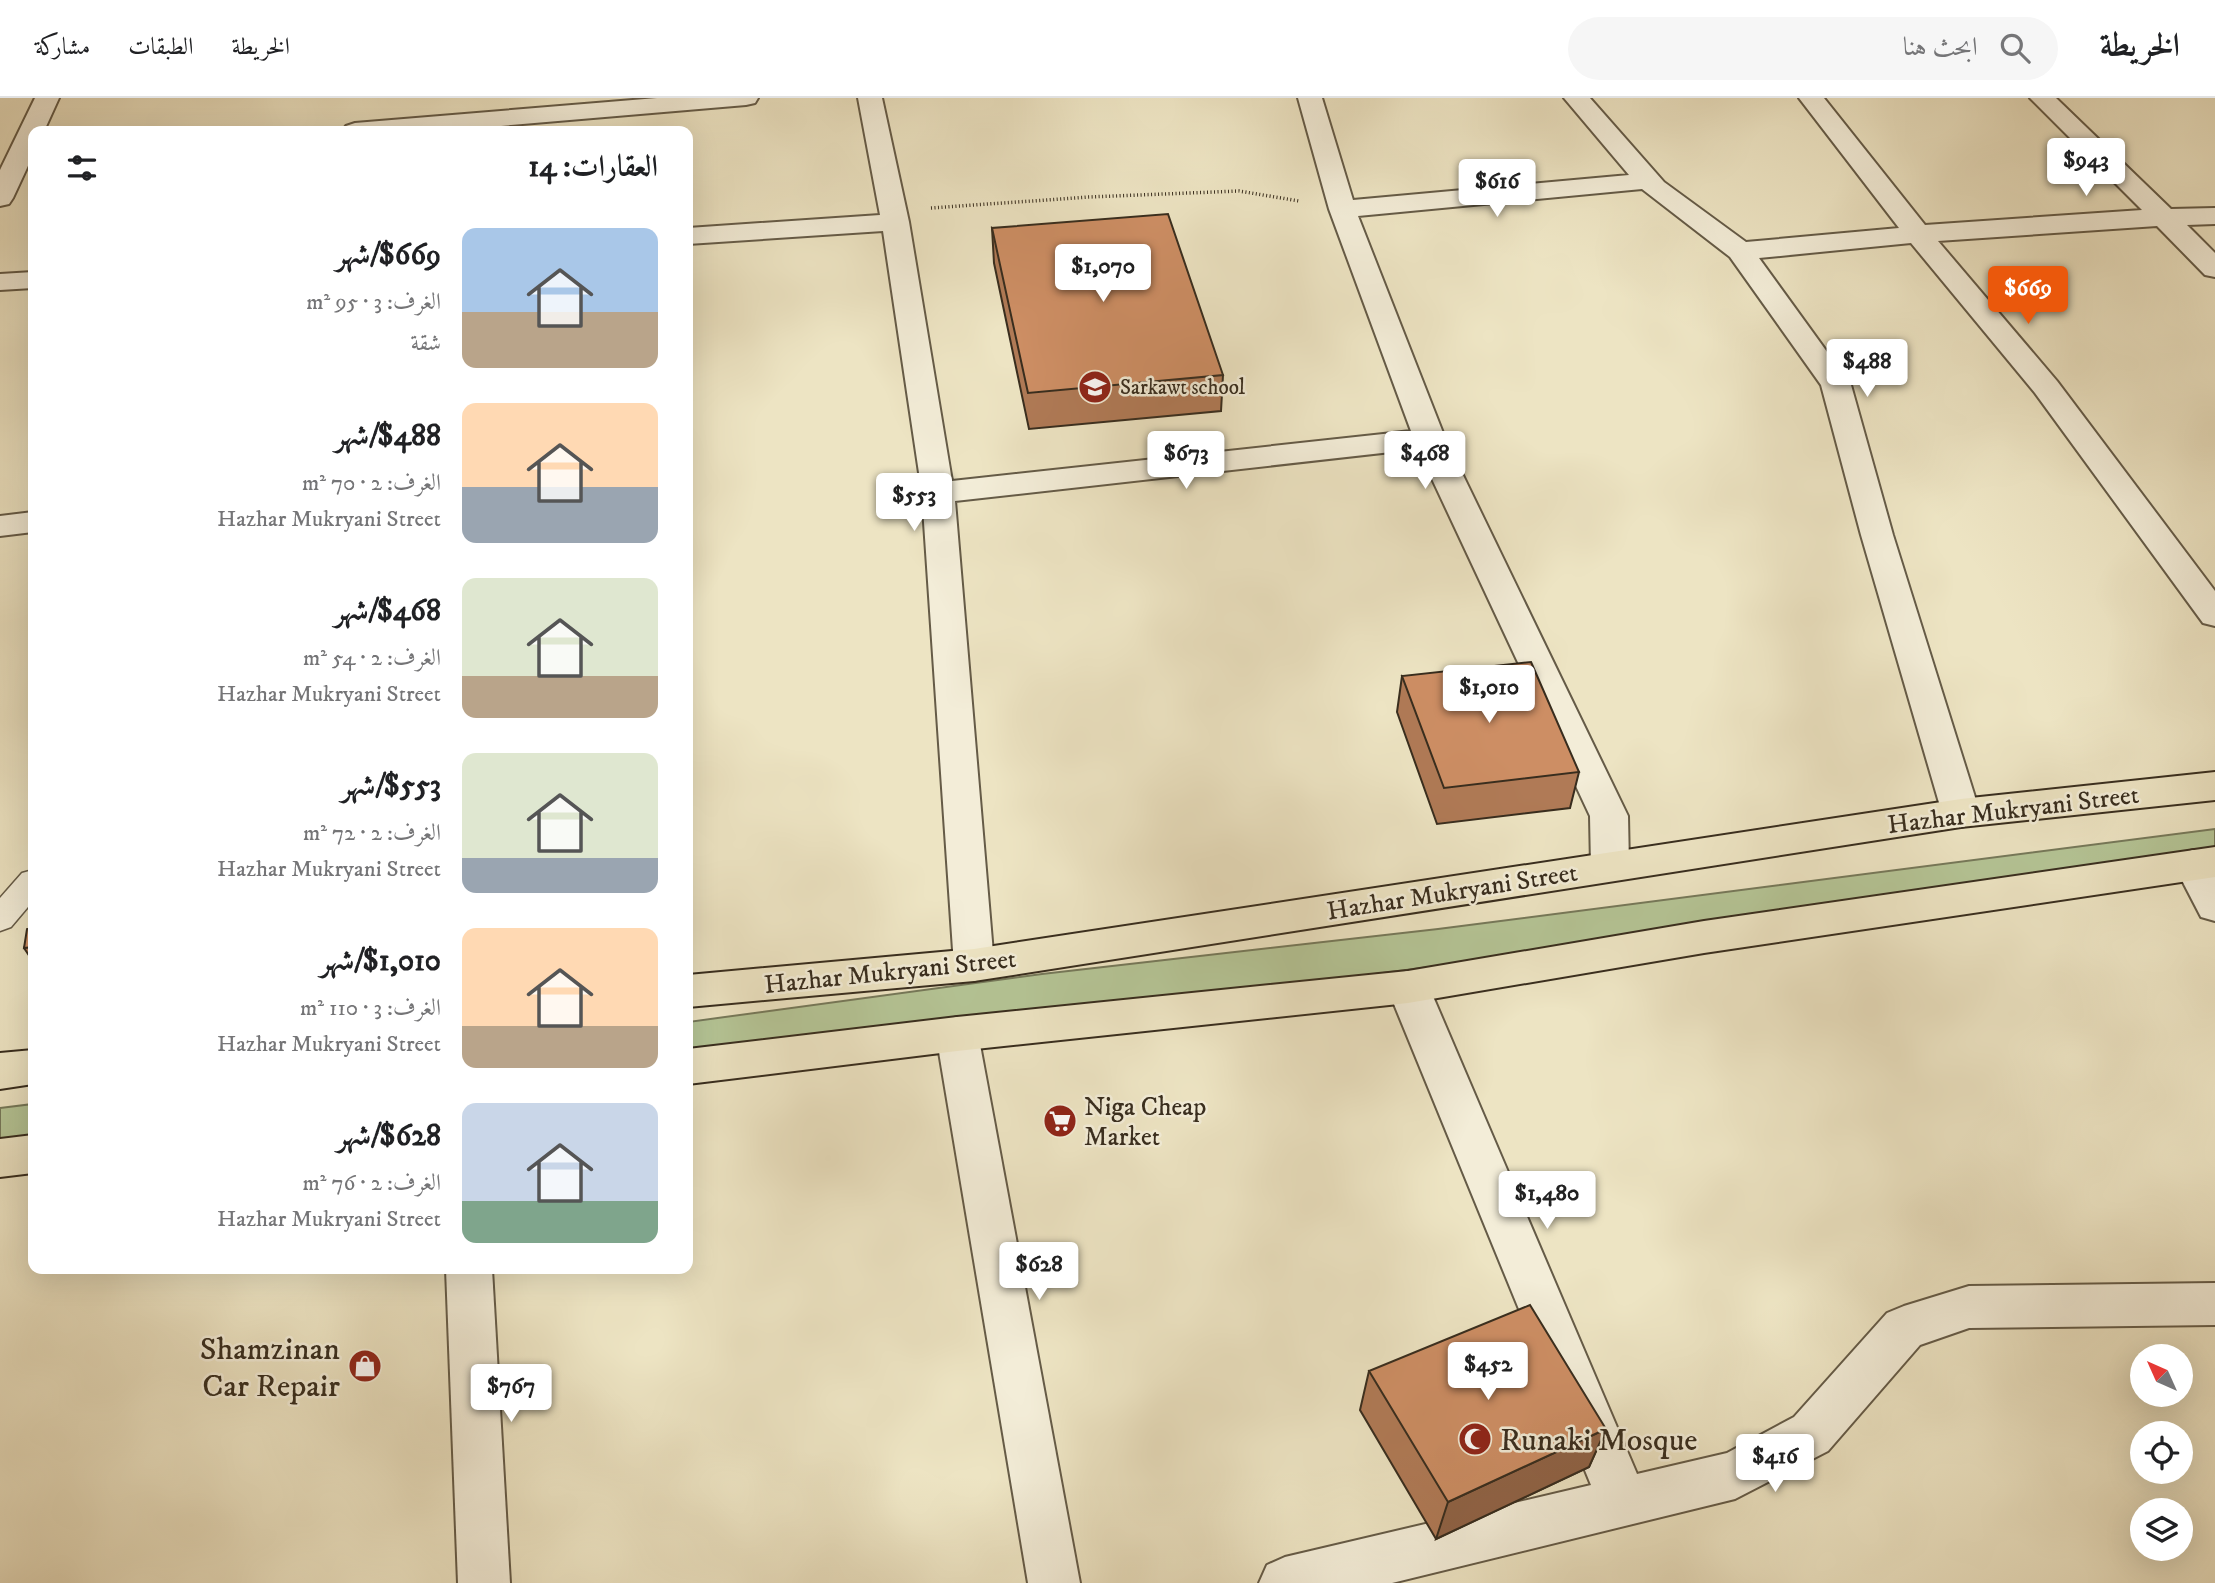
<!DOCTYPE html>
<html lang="ar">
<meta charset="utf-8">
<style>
:root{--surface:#fff;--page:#f6f6f6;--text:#202124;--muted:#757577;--line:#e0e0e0;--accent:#ea580c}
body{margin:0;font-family:"IM FELL DW Pica",Amiri,serif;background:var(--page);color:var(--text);direction:rtl;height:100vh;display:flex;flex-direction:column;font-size:26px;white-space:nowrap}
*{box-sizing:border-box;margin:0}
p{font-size:23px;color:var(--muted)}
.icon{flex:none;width:38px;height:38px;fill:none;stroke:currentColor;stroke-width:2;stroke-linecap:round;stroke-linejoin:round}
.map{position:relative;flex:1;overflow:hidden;direction:ltr}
.side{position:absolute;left:28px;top:28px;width:665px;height:1148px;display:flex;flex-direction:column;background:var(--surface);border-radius:14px;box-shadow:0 7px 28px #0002;direction:rtl}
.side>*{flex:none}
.needle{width:46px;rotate:315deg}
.controls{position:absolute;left:2130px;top:1246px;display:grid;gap:14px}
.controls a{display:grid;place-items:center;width:63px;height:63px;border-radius:50%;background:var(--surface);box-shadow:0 7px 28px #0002;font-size:35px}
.price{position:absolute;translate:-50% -60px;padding:0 16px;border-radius:7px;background:#fff;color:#222;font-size:23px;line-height:46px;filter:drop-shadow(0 2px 4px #0008)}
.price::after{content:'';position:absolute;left:50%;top:42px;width:21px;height:16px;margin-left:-10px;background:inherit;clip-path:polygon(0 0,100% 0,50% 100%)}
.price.current{background:var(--accent);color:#fff}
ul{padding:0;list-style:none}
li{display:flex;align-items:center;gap:21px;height:175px;padding:0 35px}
li span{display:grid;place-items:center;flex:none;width:196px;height:140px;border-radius:14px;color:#555}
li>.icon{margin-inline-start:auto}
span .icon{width:84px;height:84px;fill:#fffc;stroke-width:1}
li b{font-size:30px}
h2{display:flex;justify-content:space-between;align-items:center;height:84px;padding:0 35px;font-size:30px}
header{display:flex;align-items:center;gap:42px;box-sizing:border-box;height:98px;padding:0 35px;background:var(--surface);border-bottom:2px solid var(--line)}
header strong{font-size:33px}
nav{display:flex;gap:38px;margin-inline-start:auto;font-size:24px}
.search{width:490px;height:63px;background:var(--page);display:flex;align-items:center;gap:18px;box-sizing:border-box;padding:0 24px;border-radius:38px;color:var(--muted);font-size:26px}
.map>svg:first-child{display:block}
</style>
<header>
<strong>الخريطة</strong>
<div class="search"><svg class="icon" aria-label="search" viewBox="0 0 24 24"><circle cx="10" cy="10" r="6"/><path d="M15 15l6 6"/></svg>ابحث هنا</div>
<nav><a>الخريطة</a><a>الطبقات</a><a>مشاركة</a></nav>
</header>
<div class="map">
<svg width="2215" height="1485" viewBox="0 0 2215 1485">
<rect width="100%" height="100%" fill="#ede4c3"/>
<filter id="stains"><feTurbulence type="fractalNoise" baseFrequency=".00286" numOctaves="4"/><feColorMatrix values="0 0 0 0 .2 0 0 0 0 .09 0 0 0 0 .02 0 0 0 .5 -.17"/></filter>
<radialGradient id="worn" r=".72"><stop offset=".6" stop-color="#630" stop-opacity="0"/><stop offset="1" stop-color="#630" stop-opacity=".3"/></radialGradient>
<g fill="#b5c596" stroke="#76795a" stroke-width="2">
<path d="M2215,731v25l-169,34 -1358,174v-40l354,-48 396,-45z"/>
<path d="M33,1006v42l-33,5v-43z"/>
</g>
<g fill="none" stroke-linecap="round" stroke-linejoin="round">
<defs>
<path id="lane" d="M33,772v31l-22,26 -11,4v-33l22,-25z"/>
<g id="street">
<path d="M35,0h24l-15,33h-11v24l-20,43 -4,6 -9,2v-36z"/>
<path d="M657,0h101l-3,5 -9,2 -304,26h-100l4,-5 9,-3z"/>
<path d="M858,0h24l27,124 43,259 459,-50 -82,-222 -31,-111h24l31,102 276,-25 -65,-77h26l74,84 82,60 153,-14 -100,-130h25l101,127 217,-15 -112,-112h26l115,111 44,-1v16l-28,1 28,28v24l-10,-2 -48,-49 -219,15 119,140 158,210v35l-12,-3 -168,-230 -124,-150 -152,15 92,127 42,150 87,278 -6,10 -13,4 -13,-4 -6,-10 -81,-278 -40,-150 -91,-128 -88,-68 -284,27 87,222 183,378 1,50 -5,10 -14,5 -14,-5 -5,-10 -1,-50 -172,-367 -463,52 39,464 -6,11 -14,5 -14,-5 -6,-11 -32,-472 -39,-262 -195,13v-16l192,-13z"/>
<path d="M33,174v16l-33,2v-16z"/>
<path d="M33,414v20l-33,4v-20z"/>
<path d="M2193,752l14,5 8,15v51l-14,-4 -27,-52 5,-10z"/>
<path d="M1408,873l15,4 6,12 208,487 90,-21 67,-36 93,-104 17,-7 65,-20 246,-3v42l-246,3 -49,17 -92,106 -93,48 -343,84h-133l8,-18 18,-8 306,-72 -204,-498 6,-12z"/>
<path d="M957,919l15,5 6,12 102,549h-52l-92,-549 6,-12z"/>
<path d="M446,1171h46l18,314h-52z"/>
</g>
<g id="highway">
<path d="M2215,674v28l-254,27 -987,154 -286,26v-32l286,-26 987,-150z"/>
<path d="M2215,749v30l-511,76 -296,50 -451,48 -269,33v-35l269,-32 451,-46 296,-50z"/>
<path d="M33,952v34l-33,5v-36z"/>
<path d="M33,1037v38l-33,4v-38z"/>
</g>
</defs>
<use href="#lane" stroke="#655b47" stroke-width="3"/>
<use href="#street" stroke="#655b47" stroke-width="4"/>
<use href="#highway" stroke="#382d1e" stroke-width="4"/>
<path stroke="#382d1e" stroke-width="3.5" stroke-dasharray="1 2.5" stroke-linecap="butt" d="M931,110l158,-11 150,-6 60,10"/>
<use href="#lane" fill="#f3edd8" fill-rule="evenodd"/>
<use href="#street" fill="#f3edd8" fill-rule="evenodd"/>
<use href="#highway" fill="#ede4c3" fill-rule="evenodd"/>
</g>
<g fill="#b07a56" stroke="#382d1e" stroke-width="2">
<path d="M992,130l231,147 -2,36 -192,18 -35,-166z"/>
<path d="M1402,578l177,96 -9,36 -133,16 -40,-112z"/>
<path d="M33,830v32h-1l-8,-12z"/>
<path d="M1369,1273l237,58 -17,38 -153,72 -76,-129z"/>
</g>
<path fill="#906346" stroke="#382d1e" stroke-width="2" d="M1606,1331l-17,38 -153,72 12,-37z"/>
<g fill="#cd8e64" stroke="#382d1e" stroke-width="2">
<path d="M1168,116l55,161 -195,18 -36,-165z"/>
<path d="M1531,564l48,110 -135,16 -42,-112z"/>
<path d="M33,830v19l-9,1 3,-19z"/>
<path d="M1530,1207l76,124 -158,73 -79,-131z"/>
</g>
<defs>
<symbol id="school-disc" viewBox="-11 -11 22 22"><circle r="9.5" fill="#8f2418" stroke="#f3edd8"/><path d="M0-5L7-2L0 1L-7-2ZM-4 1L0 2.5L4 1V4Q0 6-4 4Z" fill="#fff"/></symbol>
<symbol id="supermarket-disc" viewBox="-11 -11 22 22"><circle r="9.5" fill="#8f2418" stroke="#f3edd8"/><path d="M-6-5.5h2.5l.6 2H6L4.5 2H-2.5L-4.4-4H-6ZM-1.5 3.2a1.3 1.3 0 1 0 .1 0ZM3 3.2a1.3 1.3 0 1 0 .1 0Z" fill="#fff"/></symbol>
<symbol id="shop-disc" viewBox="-11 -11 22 22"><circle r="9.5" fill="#8f2418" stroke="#f3edd8"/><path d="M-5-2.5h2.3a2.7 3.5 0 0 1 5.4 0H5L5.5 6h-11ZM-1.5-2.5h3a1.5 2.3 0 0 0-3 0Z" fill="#fff"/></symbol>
<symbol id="mosque-disc" viewBox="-11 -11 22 22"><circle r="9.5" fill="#8f2418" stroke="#f3edd8"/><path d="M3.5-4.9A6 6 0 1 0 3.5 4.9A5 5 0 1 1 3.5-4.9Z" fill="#fff"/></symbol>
</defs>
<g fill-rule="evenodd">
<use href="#school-disc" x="1076" y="270" width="38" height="38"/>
<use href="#supermarket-disc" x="1041" y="1004" width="38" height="38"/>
<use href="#shop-disc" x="346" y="1249" width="38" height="38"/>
<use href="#mosque-disc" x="1456" y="1322" width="38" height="38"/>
</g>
<g text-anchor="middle" stroke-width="5" stroke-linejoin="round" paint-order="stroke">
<g font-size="21" fill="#382d1e" stroke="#f3edd8" text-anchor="start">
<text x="1120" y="296">Sarkawt school</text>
</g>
<g font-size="26" fill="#382d1e" stroke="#f3edd8">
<text transform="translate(2013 711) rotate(-7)" y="9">Hazhar Mukryani Street</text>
<text transform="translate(1452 793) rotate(-9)" y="9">Hazhar Mukryani Street</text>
<text transform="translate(890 873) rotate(-6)" y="9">Hazhar Mukryani Street</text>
</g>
<g font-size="26" fill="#382d1e" stroke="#f3edd8" text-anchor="start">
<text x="1084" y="1017">Niga Cheap<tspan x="1084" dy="30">Market</tspan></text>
</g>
<g font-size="32" fill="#382d1e" stroke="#f3edd8" text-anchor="end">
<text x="340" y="1261">Shamzinan<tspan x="340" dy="37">Car Repair</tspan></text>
<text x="1500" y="1352" text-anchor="start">Runaki Mosque</text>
</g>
</g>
<rect width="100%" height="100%" filter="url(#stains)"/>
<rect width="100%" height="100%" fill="url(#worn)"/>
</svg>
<div class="controls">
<a><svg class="needle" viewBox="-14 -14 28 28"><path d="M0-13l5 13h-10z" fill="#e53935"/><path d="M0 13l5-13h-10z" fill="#757577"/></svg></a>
<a><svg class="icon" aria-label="locate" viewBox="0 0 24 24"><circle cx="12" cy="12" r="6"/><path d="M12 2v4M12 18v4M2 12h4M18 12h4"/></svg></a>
<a><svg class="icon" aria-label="layers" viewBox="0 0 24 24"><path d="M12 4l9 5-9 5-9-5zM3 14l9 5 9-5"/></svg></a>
</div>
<b class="price" style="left:2086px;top:100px">$943</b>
<b class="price" style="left:1497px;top:121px">$616</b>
<b class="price" style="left:1103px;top:206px">$1,070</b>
<b class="price current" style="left:2028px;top:228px">$669</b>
<b class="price" style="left:1867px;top:301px">$488</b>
<b class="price" style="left:1186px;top:393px">$673</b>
<b class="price" style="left:1425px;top:393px">$468</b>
<b class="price" style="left:914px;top:435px">$553</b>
<b class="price" style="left:1489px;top:627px">$1,010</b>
<b class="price" style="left:1547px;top:1133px">$1,480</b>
<b class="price" style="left:1039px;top:1204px">$628</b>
<b class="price" style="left:1488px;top:1304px">$452</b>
<b class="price" style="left:511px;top:1326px">$767</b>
<b class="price" style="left:1775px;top:1396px">$416</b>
<section class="side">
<h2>العقارات: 14<svg class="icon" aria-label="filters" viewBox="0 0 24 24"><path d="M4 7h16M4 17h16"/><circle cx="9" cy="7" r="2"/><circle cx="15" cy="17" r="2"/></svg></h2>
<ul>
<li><span style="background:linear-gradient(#a9c7e8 60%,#b9a48a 0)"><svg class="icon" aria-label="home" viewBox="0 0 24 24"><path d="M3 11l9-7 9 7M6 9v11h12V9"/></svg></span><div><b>$669/شهر</b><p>الغرف: 3 · 95 m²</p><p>شقة</p></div></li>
<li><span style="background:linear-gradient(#ffd9b3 60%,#9aa5b1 0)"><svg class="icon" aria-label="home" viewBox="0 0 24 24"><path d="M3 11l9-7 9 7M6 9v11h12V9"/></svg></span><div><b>$488/شهر</b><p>الغرف: 2 · 70 m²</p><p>Hazhar Mukryani Street</p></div></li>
<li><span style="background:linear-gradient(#dfe7d0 70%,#b9a48a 0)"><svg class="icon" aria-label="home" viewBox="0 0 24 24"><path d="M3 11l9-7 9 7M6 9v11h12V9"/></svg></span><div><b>$468/شهر</b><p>الغرف: 2 · 54 m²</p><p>Hazhar Mukryani Street</p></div></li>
<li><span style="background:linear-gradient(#dfe7d0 75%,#9aa5b1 0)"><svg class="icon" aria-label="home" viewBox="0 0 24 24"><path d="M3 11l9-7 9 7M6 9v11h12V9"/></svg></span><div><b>$553/شهر</b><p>الغرف: 2 · 72 m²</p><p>Hazhar Mukryani Street</p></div></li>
<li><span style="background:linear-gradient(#ffd9b3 70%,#b9a48a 0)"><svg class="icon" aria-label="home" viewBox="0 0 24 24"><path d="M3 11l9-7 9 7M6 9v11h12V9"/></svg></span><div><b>$1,010/شهر</b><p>الغرف: 3 · 110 m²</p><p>Hazhar Mukryani Street</p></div></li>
<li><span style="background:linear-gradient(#c9d6e8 70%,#7fa58c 0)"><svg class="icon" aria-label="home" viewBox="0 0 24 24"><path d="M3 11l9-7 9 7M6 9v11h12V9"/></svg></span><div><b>$628/شهر</b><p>الغرف: 2 · 76 m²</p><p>Hazhar Mukryani Street</p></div></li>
</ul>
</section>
</div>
